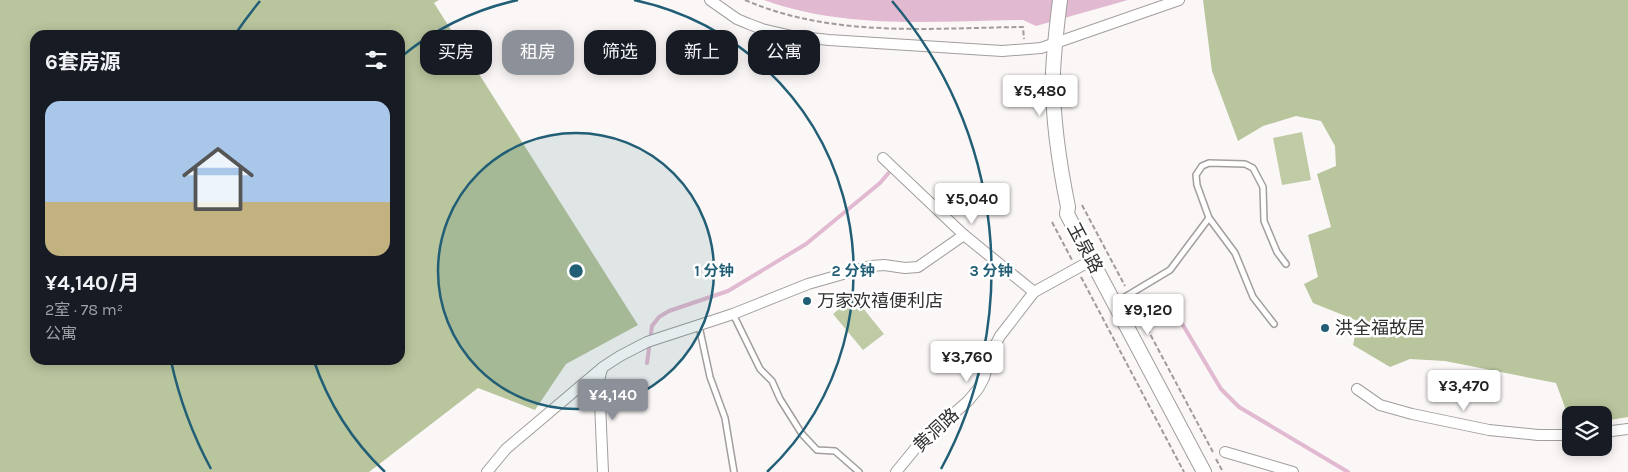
<!DOCTYPE html>
<html lang="zh">
<meta charset="utf-8">
<style>
:root{--surface:#171b24;--page:#20242c;--text:#f1f3f6;--muted:#9ea1a6;--line:#363941;--accent:#8c9099}
body{margin:0;font-family:Karla,"Noto Sans SC",sans-serif;background:var(--page);color:var(--text);height:100vh;display:flex;flex-direction:column;font-size:19px;white-space:nowrap}
*{box-sizing:border-box;margin:0}
p{font-size:16px;color:var(--muted)}
.icon{flex:none;width:28px;height:28px;fill:none;stroke:currentColor;stroke-width:2;stroke-linecap:round;stroke-linejoin:round}
.map{position:relative;flex:1;overflow:hidden}
.side{position:absolute;left:30px;top:30px;width:375px;height:335px;display:flex;flex-direction:column;background:var(--surface);border-radius:15px;box-shadow:0 2px 12px #0003}
.side>*{flex:none}
.hud{position:absolute;left:420px;top:30px;width:475px;height:45px;display:flex;gap:10px}
.controls{position:absolute;left:1562px;top:406px;display:grid;gap:10px}
.controls a{display:grid;place-items:center;width:50px;height:50px;border-radius:10px;background:var(--surface);box-shadow:0 2px 12px #0003;font-size:25px}
.price{position:absolute;translate:-50% -42px;padding:0 11px;border-radius:5px;background:#fff;color:#222;font-size:16px;line-height:32px;filter:drop-shadow(0 1px 2px #0008)}
.price::after{content:'';position:absolute;left:50%;top:30px;width:15px;height:11px;margin-left:-8px;background:inherit;clip-path:polygon(0 0,100% 0,50% 100%)}
.price.selected{background:var(--accent);color:#fff}
ul{padding:0;list-style:none}
li{display:grid;align-content:center;gap:10px;height:265px;padding:0 15px}
li+li{border-top:1px solid var(--line)}
li span{display:grid;place-items:center;height:155px;border-radius:15px;color:#555}
li>.icon{margin-inline-start:auto}
span .icon{width:90px;height:90px;fill:#fffc;stroke-width:1}
li b{font-size:21px}
h2{display:flex;justify-content:space-between;align-items:center;height:60px;padding:0 15px;font-size:21px}
.pill{padding:0 18px;border-radius:15px;background:var(--surface);box-shadow:0 2px 12px #0003;font-size:18px;line-height:45px}
.pill.selected{background:var(--accent);color:#fff}
.map>svg:first-child{display:block}
</style>
<div class="map">
<svg width="1628" height="472" viewBox="0 0 1628 472">
<rect width="100%" height="100%" fill="#fbf7f6"/>
<g fill="#becba5">
<path d="M1302,132l9,48 -29,5 -9,-47z"/>
<path d="M854,297l30,37 -21,16 -30,-36z"/>
</g>
<g fill="#b8c59d" fill-rule="evenodd">
<path d="M0,0h439l-5,3 204,322 -72,39 -31,46 -57,-22 -109,84h-369zM35,35h365v325h-365z"/>
<path d="M1203,0h425v417l-24,4v-6h-33v9l-15,-41 -111,-22 -35,-2 -20,8 -37,-22 5,-24 -45,-18 -9,-19 14,-7 -10,-42 23,-8 -14,-53 19,-8 -1,-20 -14,-25 -25,-5 -33,10 -25,15 -26,-70z"/>
</g>
<path fill="#e1b9d0" d="M764,0h364l-92,26 -13,-6c-87,1 -176,10 -259,-20z"/>
<g fill="none" stroke-linecap="round" stroke-linejoin="round">
<g stroke="#e1b9d0" stroke-width="4">
<path d="M1171,305l50,84 18,18 109,65"/>
<path d="M647,363l5,-37 7,-9 10,-6 59,-20 78,-47 74,-61 12,-14"/>
</g>
<defs>
<g id="lane">
<path d="M1209,218l26,35 18,44 21,27"/>
<path d="M1125,297l45,-27 39,-52 -12,-33 -1,-10 6,-9 7,-3 36,1 8,4 10,19 1,34 13,31 9,12"/>
<path d="M733,314l27,55 12,12 8,18 22,35 15,16 18,1 24,21"/>
<path d="M699,326l11,51 15,41 9,54"/>
</g>
<g id="street">
<path d="M710,0l27,19 12,5 13,5 30,7 37,4 173,11 39,-3 138,-48"/>
<path d="M883,158l81,77 70,57"/>
<path d="M602,369l-3,11 4,92"/>
<path d="M1357,389l23,16 32,9 77,16 49,5h33"/>
<path d="M1604,432l24,-3"/>
<path d="M1225,452l68,20"/>
<path d="M487,472l19,-23 97,-82 17,-11 27,-14 86,-28 75,-30 63,-18 13,-1 21,3 13,-1 46,-32"/>
<path d="M896,472l23,-28 49,-43 10,-12 6,-11 7,-25 9,-17 34,-44 58,-32"/>
</g>
<path id="secondary" d="M1060,0c-3,24 -6,49 -7,73 -1,45 6,90 15,134l-1,7 137,258"/>
</defs>
<use href="#lane" stroke="#a19e9c" stroke-width="8"/>
<use href="#street" stroke="#a19e9c" stroke-width="12"/>
<use href="#secondary" stroke="#a19e9c" stroke-width="16"/>
<g stroke="#9f9c9b" stroke-width="2" stroke-dasharray="5 2.5" stroke-linecap="butt">
<path d="M745,0c88,38 184,28 278,27l1,12"/>
<path d="M1082,205l43,81"/>
<path d="M1052,222l20,38"/>
<path d="M1081,277l103,195"/>
<path d="M1133,302l81,152"/>
<path d="M1216,459l7,13"/>
</g>
<use href="#lane" stroke="#fff" stroke-width="5"/>
<use href="#street" stroke="#fff" stroke-width="10"/>
<use href="#secondary" stroke="#fff" stroke-width="14"/>
</g>
<circle cx="576" cy="271" r="138" fill="#225f76" fill-opacity=".12"/>
<g fill="none" stroke="#225f76" stroke-width="2.5">
<circle cx="576" cy="271" r="138"/>
<path d="M385 472A277 277 0 0 1 314 361M402 56A277 277 0 0 1 518 0M634 0A277 277 0 0 1 767 472"/>
<path d="M211 469A415 415 0 0 1 171 361M236 33A415 415 0 0 1 260 1M892 1A415 415 0 0 1 941 469"/>
</g>
<g fill="#225f76" stroke="#fff" stroke-width="2">
<circle cx="807" cy="301" r="5"/>
<circle cx="1325" cy="328" r="5"/>
</g>
<g text-anchor="middle" stroke-width="5" stroke-linejoin="round" paint-order="stroke">
<g font-size="18" fill="#31302f" stroke="#fff">
<text transform="translate(1085 248) rotate(62)" y="6">玉泉路</text>
<text transform="translate(936 430) rotate(-43)" y="6">黄洞路</text>
</g>
<g font-size="18" fill="#31302f" stroke="#fff" text-anchor="start">
<text x="817" y="307">万家欢禧便利店</text>
<text x="1335" y="334">洪全福故居</text>
</g>
</g>
<circle cx="576" cy="271" r="8" fill="#225f76" stroke="#fff" stroke-width="2.5"/>
<g font-size="15" text-anchor="middle" font-weight="bold" fill="#225f76" stroke="#fff" stroke-width="5" stroke-linejoin="round" paint-order="stroke">
<text x="714" y="276">1 分钟</text>
<text x="853" y="276">2 分钟</text>
<text x="991" y="276">3 分钟</text>
</g>
</svg>
<div class="controls">
<a><svg class="icon" aria-label="layers" viewBox="0 0 24 24"><path d="M12 4l9 5-9 5-9-5zM3 14l9 5 9-5"/></svg></a>
</div>
<b class="price" style="left:1040px;top:117px">¥5,480</b>
<b class="price" style="left:972px;top:225px">¥5,040</b>
<b class="price" style="left:1148px;top:336px">¥9,120</b>
<b class="price" style="left:967px;top:383px">¥3,760</b>
<b class="price" style="left:1464px;top:412px">¥3,470</b>
<b class="price selected" style="left:613px;top:421px">¥4,140</b>
<div class="hud">
<a class="pill">买房</a>
<a class="pill selected">租房</a>
<a class="pill">筛选</a>
<a class="pill">新上</a>
<a class="pill">公寓</a>
</div>
<section class="side">
<h2>6套房源<svg class="icon" aria-label="filters" viewBox="0 0 24 24"><path d="M4 7h16M4 17h16"/><circle cx="9" cy="7" r="2"/><circle cx="15" cy="17" r="2"/></svg></h2>
<ul>
<li><span style="background:linear-gradient(#a9c7e8 65%,#c2b280 0)"><svg class="icon" aria-label="home" viewBox="0 0 24 24"><path d="M3 11l9-7 9 7M6 9v11h12V9"/></svg></span><div><b>¥4,140/月</b><p>2室 · 78 m²</p><p>公寓</p></div></li>
</ul>
</section>
</div>
